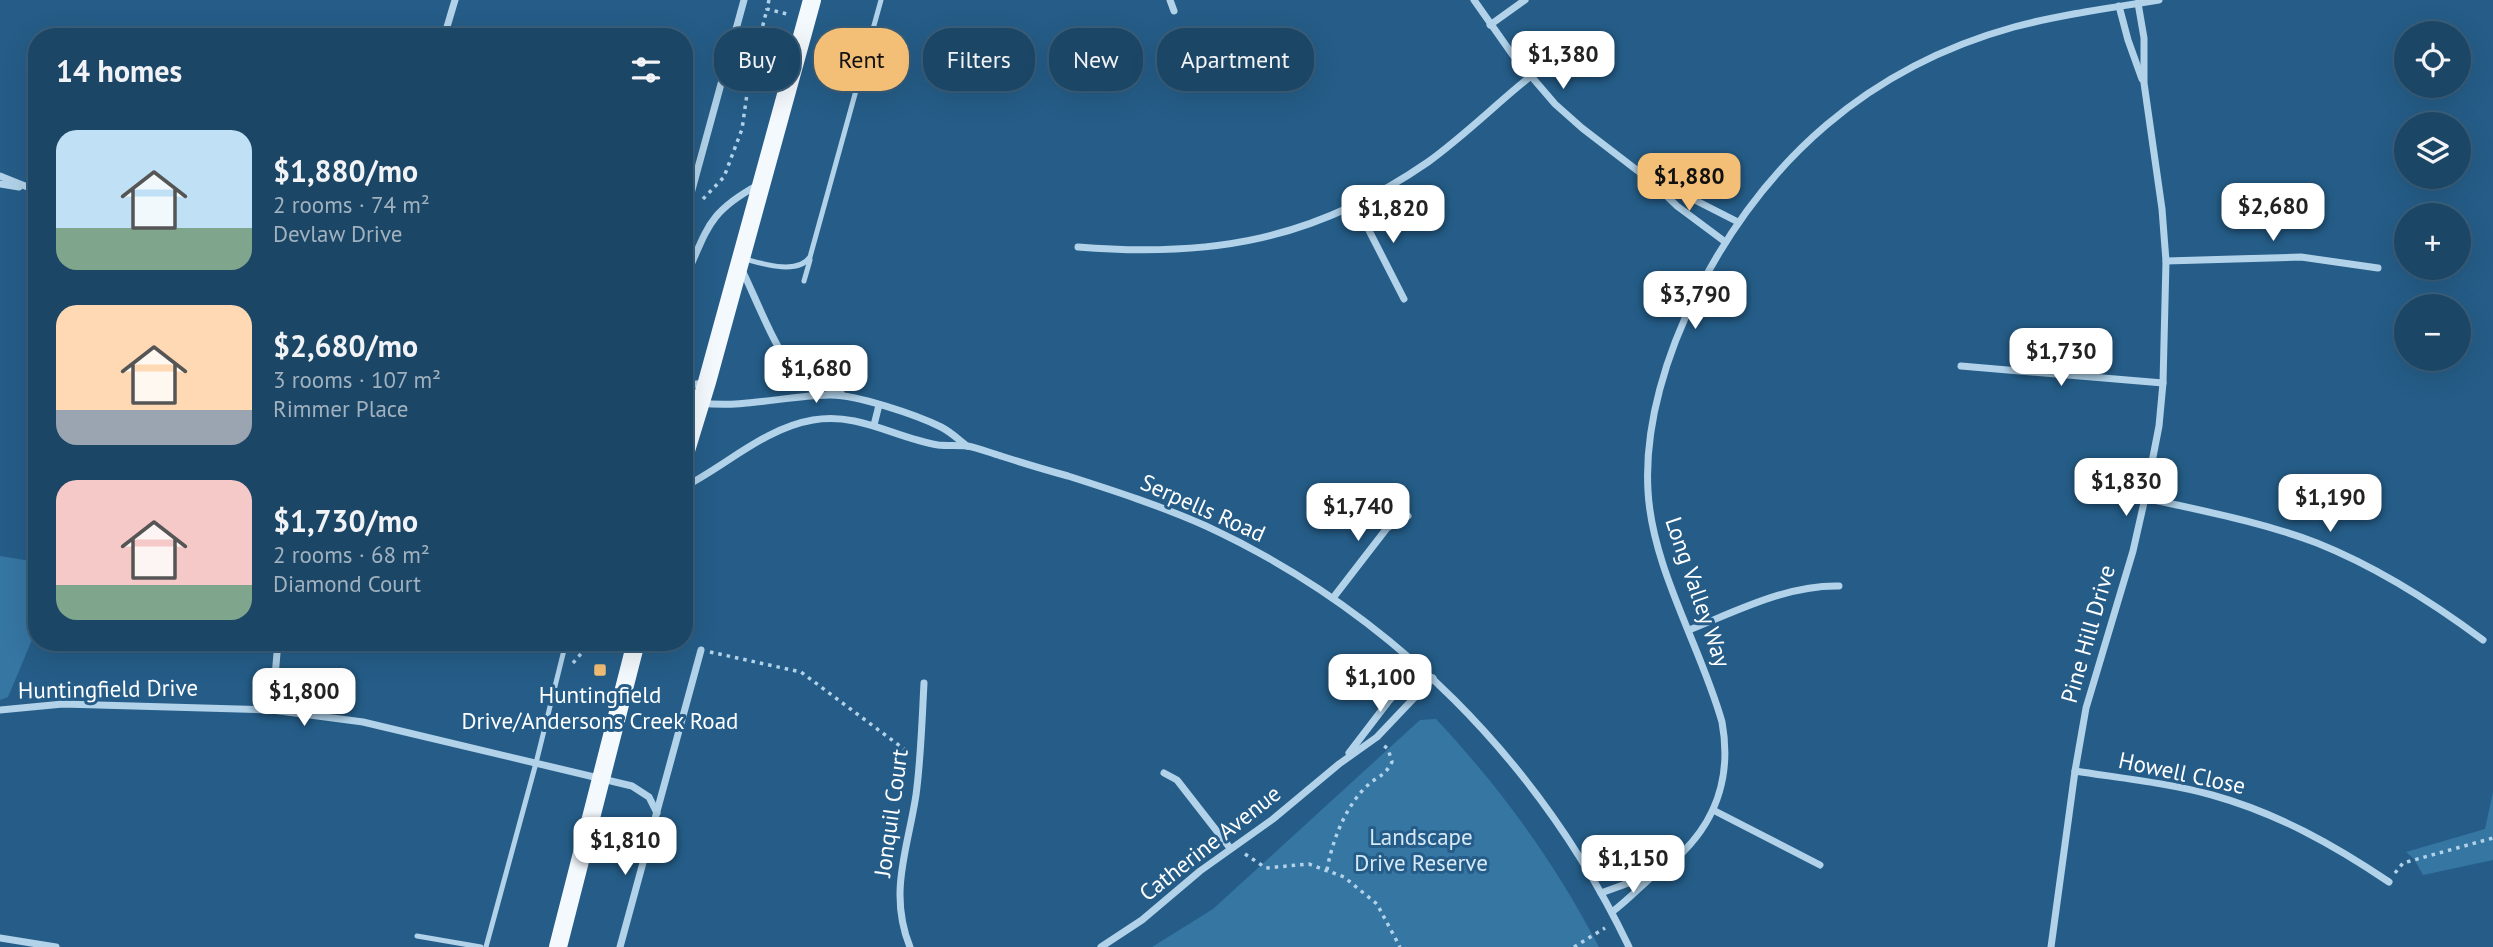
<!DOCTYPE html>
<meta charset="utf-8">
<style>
:root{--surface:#1c4666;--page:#29506f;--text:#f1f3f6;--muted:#a0b1bf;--line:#3a5e7a;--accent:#f3be75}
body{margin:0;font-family:"PT Sans",sans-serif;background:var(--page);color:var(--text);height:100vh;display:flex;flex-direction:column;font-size:26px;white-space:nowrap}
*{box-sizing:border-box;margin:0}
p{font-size:23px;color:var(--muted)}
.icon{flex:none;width:38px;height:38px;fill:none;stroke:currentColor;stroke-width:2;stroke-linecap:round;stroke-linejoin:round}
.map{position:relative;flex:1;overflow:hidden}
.details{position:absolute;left:28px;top:28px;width:665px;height:623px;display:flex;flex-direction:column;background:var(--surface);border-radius:28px;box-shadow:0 7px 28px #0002,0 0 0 2px var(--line)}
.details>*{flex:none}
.banner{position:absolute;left:714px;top:28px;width:665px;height:63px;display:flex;gap:14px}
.tools{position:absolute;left:2394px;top:21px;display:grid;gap:14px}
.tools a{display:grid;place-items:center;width:77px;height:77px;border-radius:50%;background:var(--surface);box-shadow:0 7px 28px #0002,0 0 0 2px var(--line);font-size:35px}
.price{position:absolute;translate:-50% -60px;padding:0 16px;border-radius:14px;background:#fff;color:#222;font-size:23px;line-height:46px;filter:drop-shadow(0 2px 4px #0008)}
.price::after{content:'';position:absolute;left:50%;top:42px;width:21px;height:16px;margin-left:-10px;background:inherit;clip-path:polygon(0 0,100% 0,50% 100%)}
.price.current{background:var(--accent);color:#111}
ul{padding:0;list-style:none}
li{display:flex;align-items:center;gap:21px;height:175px;padding:0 28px}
li span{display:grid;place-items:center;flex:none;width:196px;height:140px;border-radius:21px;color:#555}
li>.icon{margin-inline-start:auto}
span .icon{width:84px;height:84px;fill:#fffc;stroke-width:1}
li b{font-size:30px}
h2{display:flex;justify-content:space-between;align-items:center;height:84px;padding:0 28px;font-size:30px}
.tag{padding:0 24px;border-radius:28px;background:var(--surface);box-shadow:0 7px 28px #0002,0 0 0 2px var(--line);font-size:24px;line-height:63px}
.tag.current{background:var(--accent);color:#111}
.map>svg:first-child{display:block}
</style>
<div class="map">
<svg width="2493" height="947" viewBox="0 0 2493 947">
<rect width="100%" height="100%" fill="#255d88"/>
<g fill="#3676a3">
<path d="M0,556l37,6v66l-29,69 -8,3z"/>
<path d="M1436,719c67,72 117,141 163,228h-447l61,-38 207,-189z"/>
<path d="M2493,792v68l-70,15 -9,-16 -8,-7 79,-23z"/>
</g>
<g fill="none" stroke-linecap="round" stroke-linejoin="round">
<g stroke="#b1d2e9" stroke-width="3.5" stroke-dasharray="3.5 5" stroke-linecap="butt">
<path d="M769,0l-2,9 24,6"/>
<path d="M703,199l21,-22 18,-48 7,-49 18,-71"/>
<path d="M710,652l91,20 107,80"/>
<path d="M573,663l18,-21"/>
<path d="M1245,854l21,14 43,-4 35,13 33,27 23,43"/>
<path d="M1327,870c5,-29 19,-65 41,-85 11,-10 16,-8 24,-23l-4,-13 -5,-4"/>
<path d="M2395,873l8,-10 90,-25"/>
<path d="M1574,947l31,-19"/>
</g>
<g stroke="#b1d2e9" stroke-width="5">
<path d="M745,259c18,5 53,16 65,-2l71,-257"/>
<path d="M804,281l6,-21"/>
<path d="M417,936l64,11"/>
<path d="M486,947l50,-184 30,-121"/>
</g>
<g stroke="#b1d2e9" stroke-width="7">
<path d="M1170,0l4,11"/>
<path d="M1474,0l38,54 43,50 27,24 69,53 26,25 47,35"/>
<path d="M2119,6l9,34 14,39"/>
<path d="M1490,25l35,-25"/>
<path d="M444,37l11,-37"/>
<path d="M0,176l35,14"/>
<path d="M1655,183l30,12 53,27"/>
<path d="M0,184l19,3"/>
<path d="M1356,205l48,94"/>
<path d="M684,219l60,-219"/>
<path d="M1078,247c134,11 237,-7 350,-85 36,-26 68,-58 103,-86"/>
<path d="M684,260l2,15"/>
<path d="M2166,261l135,-4 77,11"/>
<path d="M742,270c12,24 36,86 54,103 12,10 30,15 45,20"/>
<path d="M684,280c24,-50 21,-66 74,-95"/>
<path d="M1961,366l202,17"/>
<path d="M684,386l19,-3"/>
<path d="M701,403c43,5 84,-7 128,-8 26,-1 88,20 112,32 10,5 18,13 26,19"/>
<path d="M874,425l5,-20"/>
<path d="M684,487c43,-22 81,-59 129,-67 46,-8 82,18 125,25 10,1 20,0 29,1 12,2 23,7 34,10 22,7 45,14 67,20 47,15 93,30 138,50 186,86 335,237 423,421"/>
<path d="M2145,498c58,13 117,24 172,45 60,24 115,59 166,97"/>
<path d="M1333,598l54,-70 21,-12"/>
<path d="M1689,630c48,-19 97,-45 150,-44"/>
<path d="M0,710l63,-6 209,6 91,12 269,64 17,11 8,16"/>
<path d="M272,710l6,-68"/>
<path d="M1349,753l39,-51 32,-36"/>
<path d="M2075,771c45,7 93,12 137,24 65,18 122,50 177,87"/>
<path d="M1164,773l13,7 53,68"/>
<path d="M1713,810l107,55"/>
<path d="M1601,893l55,-20"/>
<path d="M1612,912c16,-12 30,-27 45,-40 9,-7 18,-12 26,-20 36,-36 48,-81 39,-130 -21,-75 -70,-154 -74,-231 -4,-66 19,-139 49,-198 67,-133 172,-226 317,-266 48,-13 97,-19 145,-27"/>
<path d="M0,938l56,9"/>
<path d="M620,947l81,-297"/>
<path d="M910,947c-22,-54 -2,-99 6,-152 5,-37 6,-75 8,-112"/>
<path d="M1101,947l41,-27 58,-49 73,-52 66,-55 38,-27 56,-59"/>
<path d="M2051,947l24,-176 11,-63 47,-157 12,-53 14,-72 4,-43 3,-122 -4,-52 -18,-126v-45l-6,-35"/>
</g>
<g stroke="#f4f9fe" stroke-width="18">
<path d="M684,457l23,-75 105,-382"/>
<path d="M558,947l78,-305"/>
</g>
</g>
<rect fill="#f3be75" stroke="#255d88" stroke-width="2.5" x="593" y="663" width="14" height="14" rx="3.5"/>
<g text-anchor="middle" stroke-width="6" stroke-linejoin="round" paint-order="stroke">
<g font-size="23" fill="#fff" stroke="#255d88">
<text transform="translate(1203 508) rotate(24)" y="8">Serpells Road</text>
<text transform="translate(1698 592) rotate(71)" y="8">Long Valley Way</text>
<text transform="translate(2088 634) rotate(-74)" y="8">Pine Hill Drive</text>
<text transform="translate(108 689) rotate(-1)" y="8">Huntingfield Drive</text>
<text transform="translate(2182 773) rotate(12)" y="8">Howell Close</text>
<text transform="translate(891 813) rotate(-82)" y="8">Jonquil Court</text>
<text transform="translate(1210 843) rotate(-38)" y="8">Catherine Avenue</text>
</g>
<g font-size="23" fill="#fff" stroke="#255d88">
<text x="600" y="703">Huntingfield<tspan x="600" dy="26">Drive/Andersons Creek Road</tspan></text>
</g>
<g font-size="23" fill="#d5e9f7" stroke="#255d88">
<text x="1421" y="845">Landscape<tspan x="1421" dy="26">Drive Reserve</tspan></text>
</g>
</g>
</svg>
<div class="tools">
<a><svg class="icon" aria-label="locate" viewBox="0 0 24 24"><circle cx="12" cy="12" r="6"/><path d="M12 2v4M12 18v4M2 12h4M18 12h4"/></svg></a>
<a><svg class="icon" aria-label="layers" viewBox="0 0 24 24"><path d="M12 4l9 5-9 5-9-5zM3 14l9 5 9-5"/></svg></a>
<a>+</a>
<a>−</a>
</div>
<b class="price" style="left:1563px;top:91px">$1,380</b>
<b class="price current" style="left:1689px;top:213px">$1,880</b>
<b class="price" style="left:2273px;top:243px">$2,680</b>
<b class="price" style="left:1393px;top:245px">$1,820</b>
<b class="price" style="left:1695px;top:331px">$3,790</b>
<b class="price" style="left:2061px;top:388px">$1,730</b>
<b class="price" style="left:816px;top:405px">$1,680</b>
<b class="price" style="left:2126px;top:518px">$1,830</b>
<b class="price" style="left:2330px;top:534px">$1,190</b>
<b class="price" style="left:1358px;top:543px">$1,740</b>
<b class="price" style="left:1380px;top:714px">$1,100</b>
<b class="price" style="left:304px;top:728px">$1,800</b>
<b class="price" style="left:625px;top:877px">$1,810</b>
<b class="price" style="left:1633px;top:895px">$1,150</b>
<div class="banner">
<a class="tag">Buy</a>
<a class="tag current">Rent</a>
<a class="tag">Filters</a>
<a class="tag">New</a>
<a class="tag">Apartment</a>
</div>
<section class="details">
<h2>14 homes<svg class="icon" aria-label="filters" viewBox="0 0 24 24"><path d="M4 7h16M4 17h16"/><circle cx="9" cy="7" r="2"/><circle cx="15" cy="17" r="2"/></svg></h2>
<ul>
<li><span style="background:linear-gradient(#bfe0f5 70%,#7fa58c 0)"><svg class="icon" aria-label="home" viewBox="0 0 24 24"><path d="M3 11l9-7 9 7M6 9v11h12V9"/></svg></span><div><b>$1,880/mo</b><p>2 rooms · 74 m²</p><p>Devlaw Drive</p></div></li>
<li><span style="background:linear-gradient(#ffd9b3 75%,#9aa5b1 0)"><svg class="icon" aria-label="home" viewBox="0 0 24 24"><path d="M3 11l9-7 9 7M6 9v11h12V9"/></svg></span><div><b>$2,680/mo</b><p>3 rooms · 107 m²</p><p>Rimmer Place</p></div></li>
<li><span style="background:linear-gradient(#f6c9c9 75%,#7fa58c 0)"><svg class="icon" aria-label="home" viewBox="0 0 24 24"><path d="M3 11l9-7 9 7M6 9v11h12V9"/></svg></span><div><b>$1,730/mo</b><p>2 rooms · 68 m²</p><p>Diamond Court</p></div></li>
</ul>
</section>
</div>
